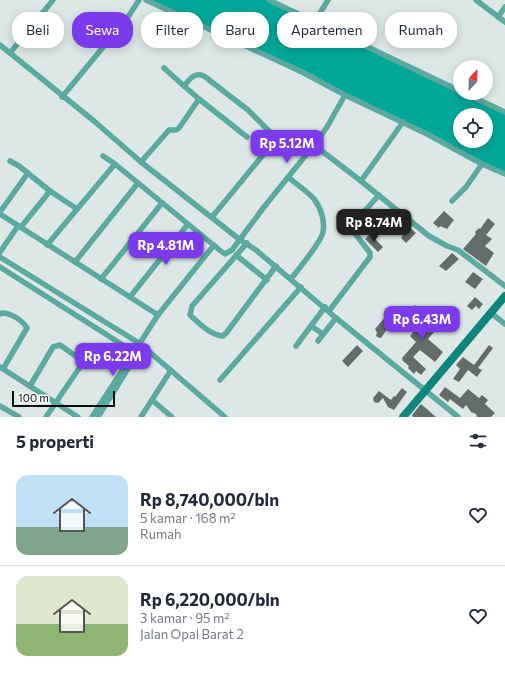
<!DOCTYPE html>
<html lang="id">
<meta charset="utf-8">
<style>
:root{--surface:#fff;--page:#f2f2f3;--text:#1f2937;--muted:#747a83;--line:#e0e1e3;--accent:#7c3aed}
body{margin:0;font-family:Commissioner,sans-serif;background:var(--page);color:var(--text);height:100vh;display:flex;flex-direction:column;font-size:15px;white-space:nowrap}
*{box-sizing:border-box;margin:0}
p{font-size:13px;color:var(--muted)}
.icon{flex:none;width:22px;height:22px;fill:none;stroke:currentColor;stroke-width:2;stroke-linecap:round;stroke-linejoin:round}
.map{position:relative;height:417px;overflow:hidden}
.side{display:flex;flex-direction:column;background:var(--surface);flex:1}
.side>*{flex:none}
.guide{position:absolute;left:12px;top:12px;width:481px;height:36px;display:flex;gap:8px}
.needle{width:26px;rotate:22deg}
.tools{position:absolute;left:453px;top:60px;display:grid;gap:8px}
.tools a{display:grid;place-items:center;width:40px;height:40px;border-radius:50%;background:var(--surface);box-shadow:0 2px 10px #0003;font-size:20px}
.scale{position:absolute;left:12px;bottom:10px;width:103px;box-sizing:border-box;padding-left:4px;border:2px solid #090d0c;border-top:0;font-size:11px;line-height:14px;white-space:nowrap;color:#090d0c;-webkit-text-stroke:3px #fff;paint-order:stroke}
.price{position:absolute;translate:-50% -34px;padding:0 9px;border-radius:8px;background:var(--accent);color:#fff;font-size:13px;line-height:26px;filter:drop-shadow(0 1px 2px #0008)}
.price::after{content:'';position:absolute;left:50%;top:24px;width:12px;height:9px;margin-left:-6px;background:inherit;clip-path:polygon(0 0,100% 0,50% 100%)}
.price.selected{background:#222;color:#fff}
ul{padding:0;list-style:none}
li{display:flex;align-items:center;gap:12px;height:100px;padding:0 16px}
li+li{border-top:1px solid var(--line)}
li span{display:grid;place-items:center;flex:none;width:112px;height:80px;border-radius:12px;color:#555}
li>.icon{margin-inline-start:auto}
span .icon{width:48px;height:48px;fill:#fffc;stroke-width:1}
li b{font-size:17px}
h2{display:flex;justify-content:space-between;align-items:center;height:48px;padding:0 16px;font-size:17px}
.pill{padding:0 14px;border-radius:16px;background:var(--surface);box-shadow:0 2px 10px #0003;font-size:14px;line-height:36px}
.pill.selected{background:var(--accent);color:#fff}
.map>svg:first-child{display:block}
</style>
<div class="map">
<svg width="505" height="417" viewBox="0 0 505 417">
<rect width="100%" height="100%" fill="#dde8e6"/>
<path fill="#00a89a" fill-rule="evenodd" d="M146,0h124l235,112v62l-54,-28zM460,115h26v26h-26z"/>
<g fill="#636c6b">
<path d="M444,211l10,9 -7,9 -7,-3 -1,2 -6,-5z"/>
<path d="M399,218l17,15 -10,10 -5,-5 2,-3 -10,-4 -2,-4z"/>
<path d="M488,218l7,6 -9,11 6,4 -7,7 9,7 -8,13 -23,-17 13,-15 -1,-2 4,-4 1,1z"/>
<path d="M370,234l13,13 -5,5 -13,-13z"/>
<path d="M452,253l7,6 -13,12 -7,-5z"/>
<path d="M473,272l10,7 -8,10 -10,-7z"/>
<path d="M475,297l8,7 -4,5 -3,-3 -4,4 -5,-4z"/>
<path d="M415,305l25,20 -12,14 15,13 -8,10 -15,-12 -7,7 13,12 -5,6 -5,-4 -2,3 -6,-6 1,-2 -6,-5 -1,-3 14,-16 -6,-6 8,-10 -12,-10z"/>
<path d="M386,316l6,6 -11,16 -4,-1 -1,-2 1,-2 -2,-4z"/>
<path d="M357,345l6,6 -15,16 -6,-6z"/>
<path d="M489,345l4,3 -15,20 4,2 -5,7 -9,-7 -9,12 -6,-3 7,-10 -4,-4 7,-8 11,8z"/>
<path d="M445,387l15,11 8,-9 11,9 3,-3 6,5 -3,4 10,9 -4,4h-14l-1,-3 -5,-2 -5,-7 -3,4 -13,-10 -2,3 -9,-7z"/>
<path d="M402,388l5,4 -13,18 -6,-3 -5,-9 -5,5 -4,-1 -1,-4 6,-7 12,9 3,-4 1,1z"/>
<path d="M421,404l15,13h-23l-1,-2z"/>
</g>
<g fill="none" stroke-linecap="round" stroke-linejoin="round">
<g stroke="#5ba99f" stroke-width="5.5">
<path d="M146,0l156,72 43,23 82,39 55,30 23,10"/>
<path d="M269,0l191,91"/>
<path d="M476,0l29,22"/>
<path d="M498,17l7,-10"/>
<path d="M315,21l13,-21"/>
<path d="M0,45l94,76 47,41 98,77 17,11 80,68 122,99"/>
<path d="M10,53l43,-53"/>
<path d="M164,68l20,18"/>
<path d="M464,93l41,19"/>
<path d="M62,97l66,-80 11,-17"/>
<path d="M199,99l48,38"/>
<path d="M314,145l47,36 68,55 18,10 11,4 47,36"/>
<path d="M103,156l12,8 107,88 3,2 7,-4 32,-43 50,-62 13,-18 18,-32"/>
<path d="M10,161l9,5 31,25 27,18"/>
<path d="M141,162l28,-32h7l3,-2 20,-29 -15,-13c6,-7 10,-14 20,-10l44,34 26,26 -2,8 -60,73"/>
<path d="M288,177c8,7 19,14 26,22 7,9 11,22 9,33 -2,11 -24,36 -32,47"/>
<path d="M361,181l42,-59"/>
<path d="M452,201l14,-14 16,-23"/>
<path d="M0,212l28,-39"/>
<path d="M0,214l158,101"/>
<path d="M21,227l29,-36"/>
<path d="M247,243l-55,63 -2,9c8,7 21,21 33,21l4,-4 49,-66"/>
<path d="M47,245l68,-81"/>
<path d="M0,252l18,-26"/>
<path d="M236,255l31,25"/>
<path d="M0,257l139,86 86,74"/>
<path d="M75,262l63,-79"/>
<path d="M0,267l137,87"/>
<path d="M101,279l61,-76"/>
<path d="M130,297l58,-73"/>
<path d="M329,311l41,-54v-4l-19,-25 2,-4 26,-29"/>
<path d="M491,313l14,11"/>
<path d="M0,314l2,-1c9,0 20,7 25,15l-24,41"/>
<path d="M311,326l12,8"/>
<path d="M318,341l18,-23"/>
<path d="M296,346l29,-39"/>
<path d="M0,367l78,50"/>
<path d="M220,380l81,-93"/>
<path d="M30,386l23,-39 7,-2 20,14 2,2 -2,6 -34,50"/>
<path d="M152,400l20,17"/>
<path d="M0,406l19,11"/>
<path d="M92,417l66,-102 56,-70"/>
<path d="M98,417l44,-71"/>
<path d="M141,417l30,-47"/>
</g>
<path stroke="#0f867b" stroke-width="8" d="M403,417l102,-121"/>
</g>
</svg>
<div class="tools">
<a><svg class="needle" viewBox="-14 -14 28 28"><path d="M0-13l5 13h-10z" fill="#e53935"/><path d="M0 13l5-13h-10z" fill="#747a83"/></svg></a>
<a><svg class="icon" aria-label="locate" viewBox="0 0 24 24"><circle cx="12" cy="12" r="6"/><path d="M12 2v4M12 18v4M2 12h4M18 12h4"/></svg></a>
</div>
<div class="scale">100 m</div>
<b class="price" style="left:287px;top:164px">Rp 5.12M</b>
<b class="price selected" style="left:374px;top:243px">Rp 8.74M</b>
<b class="price" style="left:166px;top:266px">Rp 4.81M</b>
<b class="price" style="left:422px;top:340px">Rp 6.43M</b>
<b class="price" style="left:113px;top:377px">Rp 6.22M</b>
<div class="guide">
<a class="pill">Beli</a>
<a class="pill selected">Sewa</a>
<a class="pill">Filter</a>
<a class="pill">Baru</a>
<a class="pill">Apartemen</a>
<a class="pill">Rumah</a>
</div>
</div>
<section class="side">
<h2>5 properti<svg class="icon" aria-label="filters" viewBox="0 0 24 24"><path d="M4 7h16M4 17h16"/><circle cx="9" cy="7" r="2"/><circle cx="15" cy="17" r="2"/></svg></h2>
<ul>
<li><span style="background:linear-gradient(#bfe0f5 65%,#7fa58c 0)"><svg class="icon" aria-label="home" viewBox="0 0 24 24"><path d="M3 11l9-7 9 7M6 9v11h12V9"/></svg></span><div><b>Rp 8,740,000/bln</b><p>5 kamar · 168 m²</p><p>Rumah</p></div><svg class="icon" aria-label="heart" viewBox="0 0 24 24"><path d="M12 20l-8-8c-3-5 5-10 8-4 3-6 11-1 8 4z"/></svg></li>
<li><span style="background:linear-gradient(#dfe7d0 60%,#8fb573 0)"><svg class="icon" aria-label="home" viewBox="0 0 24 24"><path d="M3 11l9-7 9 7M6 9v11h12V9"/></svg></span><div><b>Rp 6,220,000/bln</b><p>3 kamar · 95 m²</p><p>Jalan Opal Barat 2</p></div><svg class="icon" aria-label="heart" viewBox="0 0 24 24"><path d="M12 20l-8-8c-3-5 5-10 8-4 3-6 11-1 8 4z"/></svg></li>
</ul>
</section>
